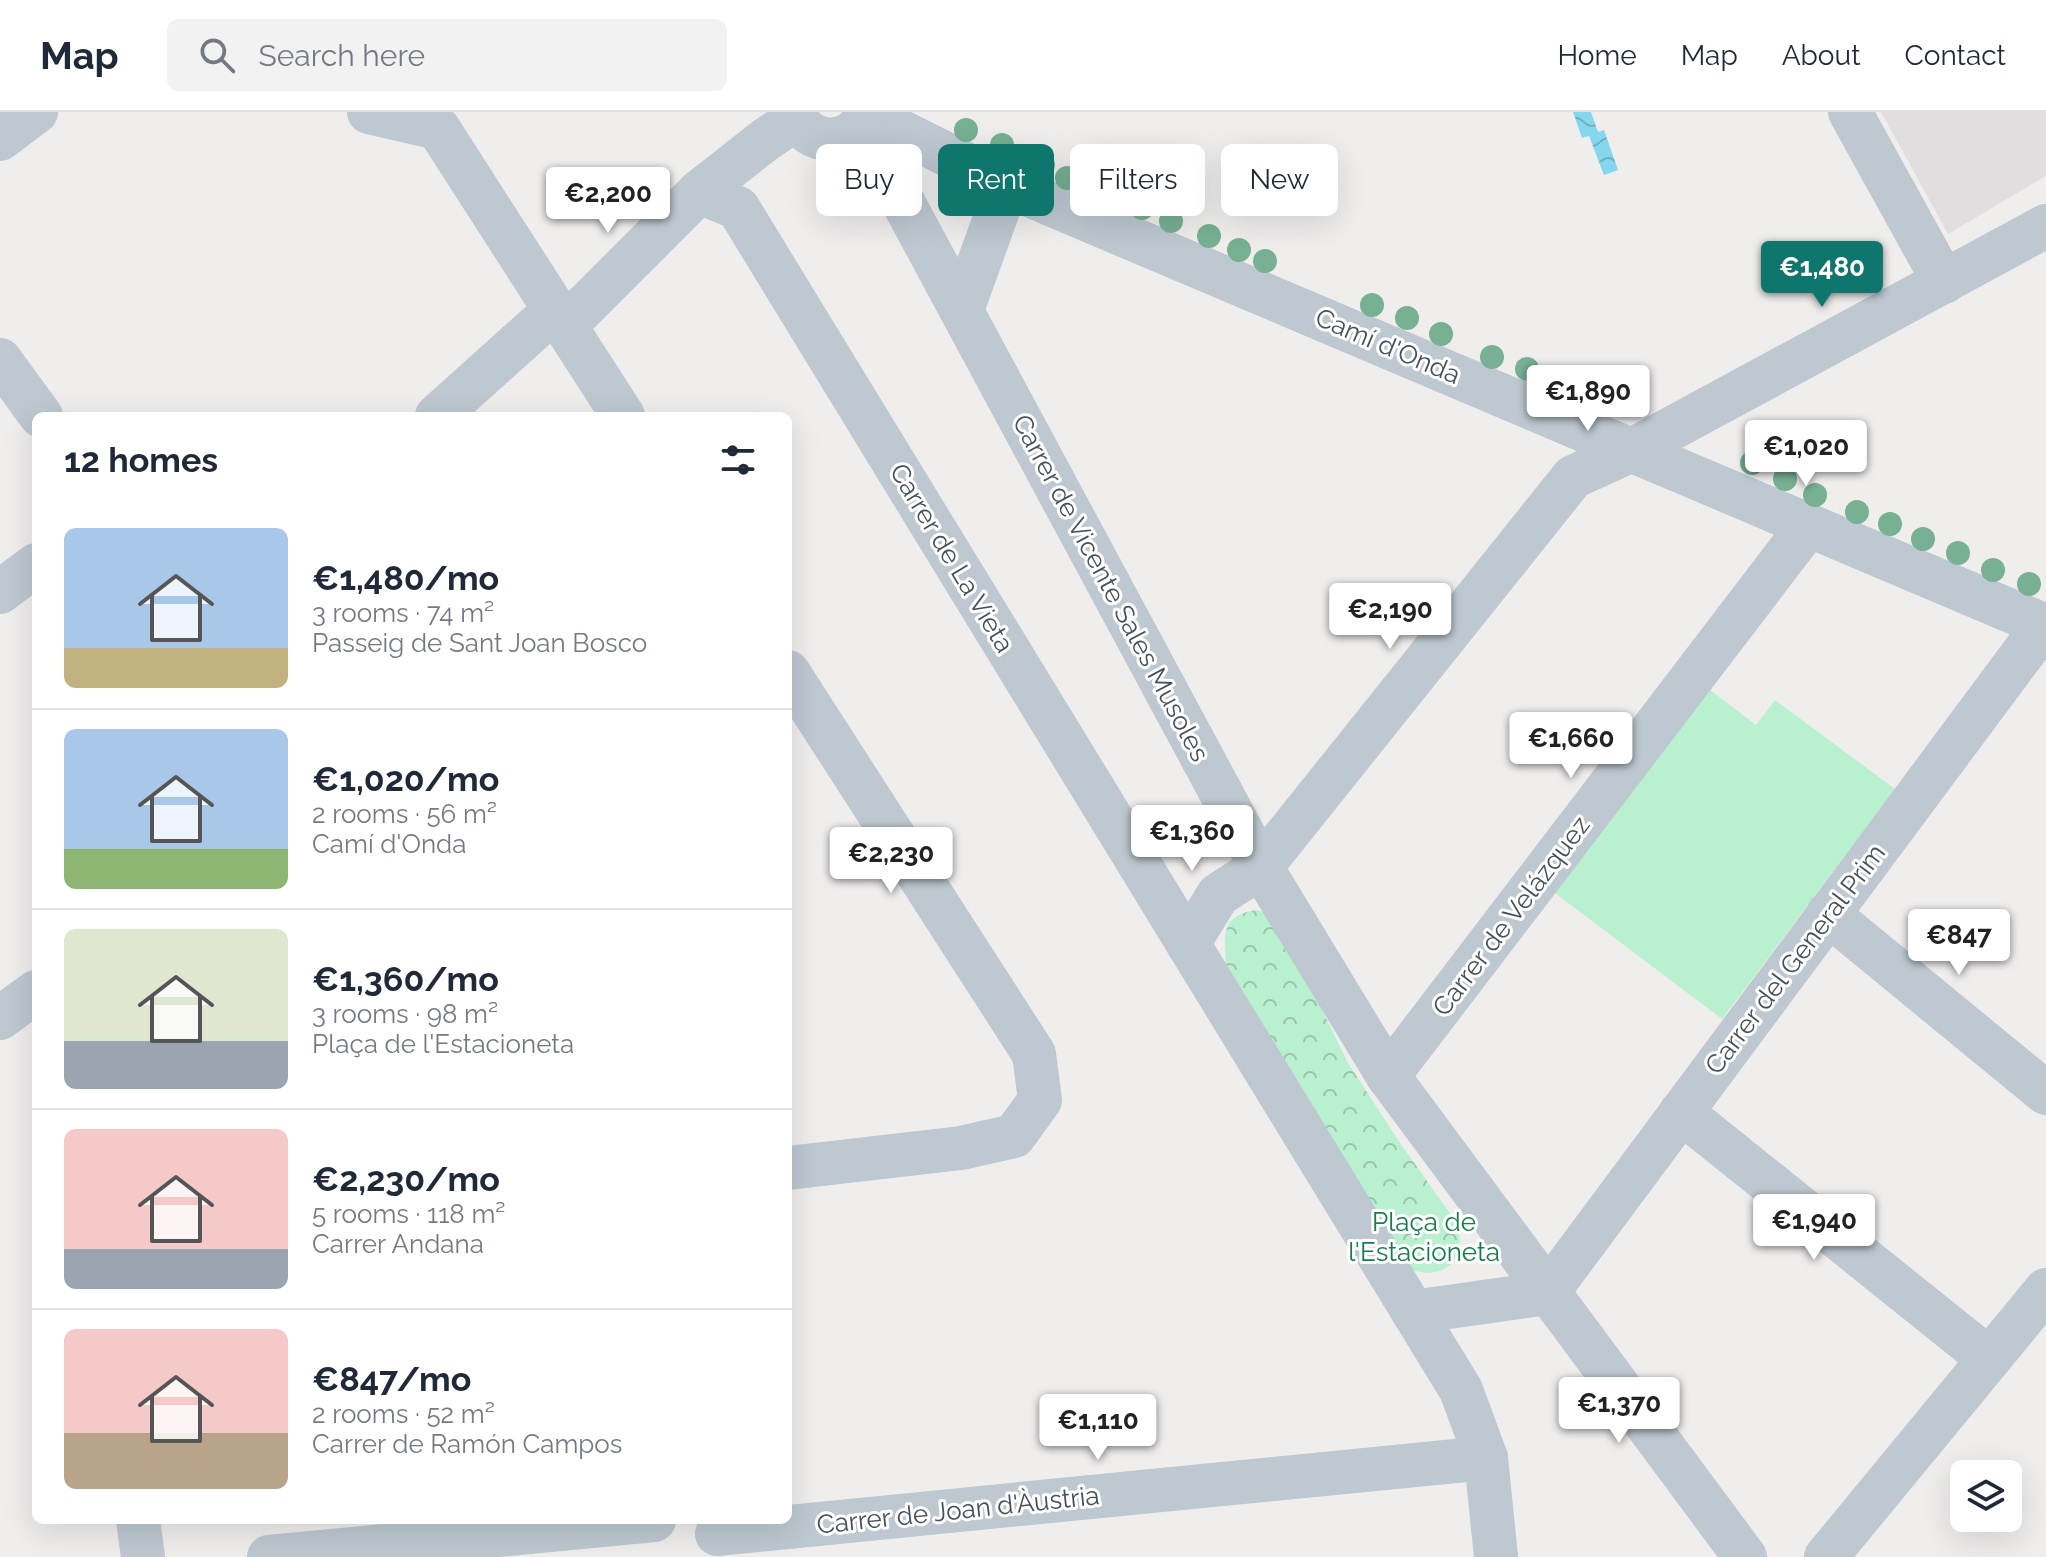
<!DOCTYPE html>
<meta charset="utf-8">
<style>
:root{--surface:#fff;--page:#f2f2f3;--text:#1f2937;--muted:#747a83;--line:#e0e1e3;--accent:#0f766e}
body{margin:0;font-family:Raleway,sans-serif;background:var(--page);color:var(--text);height:100vh;display:flex;flex-direction:column;font-size:30px;white-space:nowrap}
*{box-sizing:border-box;margin:0}
p{font-size:26px;color:var(--muted)}
.icon{flex:none;width:44px;height:44px;fill:none;stroke:currentColor;stroke-width:2;stroke-linecap:round;stroke-linejoin:round}
.map{position:relative;flex:1;overflow:hidden}
.details{position:absolute;left:32px;top:300px;width:760px;height:1112px;display:flex;flex-direction:column;background:var(--surface);border-radius:12px;box-shadow:0 8px 32px #0002}
.details>*{flex:none}
.guide{position:absolute;left:816px;top:32px;width:760px;height:72px;display:flex;gap:16px}
.controls{position:absolute;left:1950px;top:1348px;display:grid;gap:16px}
.controls a{display:grid;place-items:center;width:72px;height:72px;border-radius:12px;background:var(--surface);box-shadow:0 8px 32px #0002;font-size:40px}
.price{position:absolute;translate:-50% -68px;padding:0 18px;border-radius:8px;background:#fff;color:#222;font-size:26px;line-height:52px;filter:drop-shadow(0 2px 4px #0008)}
.price::after{content:'';position:absolute;left:50%;top:48px;width:24px;height:18px;margin-left:-12px;background:inherit;clip-path:polygon(0 0,100% 0,50% 100%)}
.price.active{background:var(--accent);color:#fff}
ul{padding:0;list-style:none}
li{display:flex;align-items:center;gap:24px;height:200px;padding:0 32px}
li+li{border-top:2px solid var(--line)}
li span{display:grid;place-items:center;flex:none;width:224px;height:160px;border-radius:12px;color:#555}
li>.icon{margin-inline-start:auto}
span .icon{width:96px;height:96px;fill:#fffc;stroke-width:1}
li b{font-size:34px}
h2{display:flex;justify-content:space-between;align-items:center;height:96px;padding:0 32px;font-size:34px}
.pill{padding:0 28px;border-radius:12px;background:var(--surface);box-shadow:0 8px 32px #0002;font-size:28px;line-height:72px}
.pill.active{background:var(--accent);color:#fff}
header{display:flex;align-items:center;gap:48px;box-sizing:border-box;height:112px;padding:0 40px;background:var(--surface);border-bottom:2px solid var(--line)}
header strong{font-size:38px}
nav{display:flex;gap:44px;margin-inline-start:auto;font-size:28px}
.search{width:560px;height:72px;background:var(--page);display:flex;align-items:center;gap:20px;box-sizing:border-box;padding:0 28px;border-radius:12px;color:var(--muted);font-size:30px}
.map>svg:first-child{display:block}
</style>
<header>
<strong>Map</strong>
<div class="search"><svg class="icon" aria-label="search" viewBox="0 0 24 24"><circle cx="10" cy="10" r="6"/><path d="M15 15l6 6"/></svg>Search here</div>
<nav><a>Home</a><a>Map</a><a>About</a><a>Contact</a></nav>
</header>
<div class="map">
<svg width="2046" height="1445" viewBox="0 0 2046 1445">
<defs>
<pattern id="park-crowns" width="20" height="18" patternUnits="userSpaceOnUse" patternTransform="scale(2)"><rect width="20" height="18" fill="#b9f0cf"/><path d="M2 6a3 3 0 1 1 6 0M12 15a3 3 0 1 1 6 0" fill="none" stroke="#98c5ab"/></pattern>
<pattern id="water-waves" width="16" height="10" patternUnits="userSpaceOnUse" patternTransform="scale(2)"><rect width="16" height="10" fill="#85d7ee"/><path d="M0 5q4-4 8 0t8 0" fill="none" stroke="#6fb1c4"/></pattern>
</defs>
<rect width="100%" height="100%" fill="#f0eded"/>
<path fill="#e1dedf" d="M1881,0h165v64l-98,58z"/>
<path fill="#b9f0cf" d="M1705,574l51,39 19,-25 120,89 -173,230 -171,-129z"/>
<path fill="url(#park-crowns)" d="M1257,798l19,6 72,147 52,80 54,76c19,40 -13,67 -51,47l-177,-302c-2,-30 -5,-49 31,-54z"/>
<path fill="url(#water-waves)" d="M1573,0h18l7,20 6,-2 14,40 -14,5 -15,-39 -7,2z"/>
<g fill="none" stroke-linecap="round" stroke-linejoin="round">
<g stroke="#bdc8d0" stroke-width="44">
<path d="M369,0l69,16 185,288"/>
<path d="M794,0c11,36 62,37 72,0"/>
<path d="M1850,0l94,170"/>
<path d="M866,2l156,78 1024,434"/>
<path d="M861,12l400,743 127,209 357,481"/>
<path d="M0,27l36,-27"/>
<path d="M699,80l39,16 723,1182 25,68 10,99"/>
<path d="M962,198l45,-125"/>
<path d="M565,214l134,-134 66,-52 31,-21"/>
<path d="M0,248l41,56"/>
<path d="M437,304l118,-106"/>
<path d="M0,480l36,-27"/>
<path d="M788,560l246,382 6,46 -26,36 -53,12 -173,20"/>
<path d="M1828,802l218,179"/>
<path d="M1188,832l30,-49 43,-28 312,-390 57,-26 416,-225"/>
<path d="M0,906l36,-26"/>
<path d="M1388,964l420,-550"/>
<path d="M1681,1000l308,247"/>
<path d="M1547,1181l497,-668"/>
<path d="M1413,1200l134,-19"/>
<path d="M138,1408l5,37"/>
<path d="M717,1422l769,-76"/>
<path d="M269,1445l385,-37"/>
<path d="M1826,1445l220,-267"/>
</g>
</g>
<g fill="#77b093">
<circle cx="966" cy="18" r="12"/>
<circle cx="1002" cy="33" r="12"/>
<circle cx="1043" cy="53" r="12"/>
<circle cx="1067" cy="66" r="12"/>
<circle cx="1112" cy="86" r="12"/>
<circle cx="1142" cy="96" r="12"/>
<circle cx="1171" cy="109" r="12"/>
<circle cx="1209" cy="124" r="12"/>
<circle cx="1239" cy="138" r="12"/>
<circle cx="1265" cy="149" r="12"/>
<circle cx="1372" cy="193" r="12"/>
<circle cx="1407" cy="206" r="12"/>
<circle cx="1441" cy="222" r="12"/>
<circle cx="1492" cy="245" r="12"/>
<circle cx="1527" cy="257" r="12"/>
<circle cx="1563" cy="274" r="12"/>
<circle cx="1752" cy="351" r="12"/>
<circle cx="1785" cy="367" r="12"/>
<circle cx="1815" cy="383" r="12"/>
<circle cx="1857" cy="400" r="12"/>
<circle cx="1890" cy="412" r="12"/>
<circle cx="1923" cy="427" r="12"/>
<circle cx="1958" cy="441" r="12"/>
<circle cx="1993" cy="458" r="12"/>
<circle cx="2029" cy="472" r="12"/>
</g>
<g text-anchor="middle" stroke-width="6" stroke-linejoin="round" paint-order="stroke">
<g font-size="26" fill="#45505b" stroke="#fff">
<text transform="translate(1388 234) rotate(23)" y="9">Camí d'Onda</text>
<text transform="translate(952 446) rotate(59)" y="9">Carrer de La Vieta</text>
<text transform="translate(1111 476) rotate(62)" y="9">Carrer de Vicente Sales Musoles</text>
<text transform="translate(1511 804) rotate(-53)" y="9">Carrer de Velázquez</text>
<text transform="translate(1795 847) rotate(-53)" y="9">Carrer del General Prim</text>
<text transform="translate(958 1398) rotate(-6)" y="9">Carrer de Joan d'Àustria</text>
</g>
<g font-size="26" fill="#147e4a" stroke="#fff">
<text x="1424" y="1119">Plaça de<tspan x="1424" dy="30">l'Estacioneta</tspan></text>
</g>
</g>
</svg>
<div class="controls">
<a><svg class="icon" aria-label="layers" viewBox="0 0 24 24"><path d="M12 4l9 5-9 5-9-5zM3 14l9 5 9-5"/></svg></a>
</div>
<b class="price" style="left:608px;top:123px">€2,200</b>
<b class="price active" style="left:1822px;top:197px">€1,480</b>
<b class="price" style="left:1588px;top:321px">€1,890</b>
<b class="price" style="left:1806px;top:376px">€1,020</b>
<b class="price" style="left:1390px;top:539px">€2,190</b>
<b class="price" style="left:1571px;top:668px">€1,660</b>
<b class="price" style="left:1192px;top:761px">€1,360</b>
<b class="price" style="left:891px;top:783px">€2,230</b>
<b class="price" style="left:1959px;top:865px">€847</b>
<b class="price" style="left:1814px;top:1150px">€1,940</b>
<b class="price" style="left:1619px;top:1333px">€1,370</b>
<b class="price" style="left:1098px;top:1350px">€1,110</b>
<div class="guide">
<a class="pill">Buy</a>
<a class="pill active">Rent</a>
<a class="pill">Filters</a>
<a class="pill">New</a>
</div>
<section class="details">
<h2>12 homes<svg class="icon" aria-label="filters" viewBox="0 0 24 24"><path d="M4 7h16M4 17h16"/><circle cx="9" cy="7" r="2"/><circle cx="15" cy="17" r="2"/></svg></h2>
<ul>
<li><span style="background:linear-gradient(#a9c7e8 75%,#c2b280 0)"><svg class="icon" aria-label="home" viewBox="0 0 24 24"><path d="M3 11l9-7 9 7M6 9v11h12V9"/></svg></span><div><b>€1,480/mo</b><p>3 rooms · 74 m²</p><p>Passeig de Sant Joan Bosco</p></div></li>
<li><span style="background:linear-gradient(#a9c7e8 75%,#8fb573 0)"><svg class="icon" aria-label="home" viewBox="0 0 24 24"><path d="M3 11l9-7 9 7M6 9v11h12V9"/></svg></span><div><b>€1,020/mo</b><p>2 rooms · 56 m²</p><p>Camí d'Onda</p></div></li>
<li><span style="background:linear-gradient(#dfe7d0 70%,#9aa5b1 0)"><svg class="icon" aria-label="home" viewBox="0 0 24 24"><path d="M3 11l9-7 9 7M6 9v11h12V9"/></svg></span><div><b>€1,360/mo</b><p>3 rooms · 98 m²</p><p>Plaça de l'Estacioneta</p></div></li>
<li><span style="background:linear-gradient(#f6c9c9 75%,#9aa5b1 0)"><svg class="icon" aria-label="home" viewBox="0 0 24 24"><path d="M3 11l9-7 9 7M6 9v11h12V9"/></svg></span><div><b>€2,230/mo</b><p>5 rooms · 118 m²</p><p>Carrer Andana</p></div></li>
<li><span style="background:linear-gradient(#f6c9c9 65%,#b9a48a 0)"><svg class="icon" aria-label="home" viewBox="0 0 24 24"><path d="M3 11l9-7 9 7M6 9v11h12V9"/></svg></span><div><b>€847/mo</b><p>2 rooms · 52 m²</p><p>Carrer de Ramón Campos</p></div></li>
</ul>
</section>
</div>
